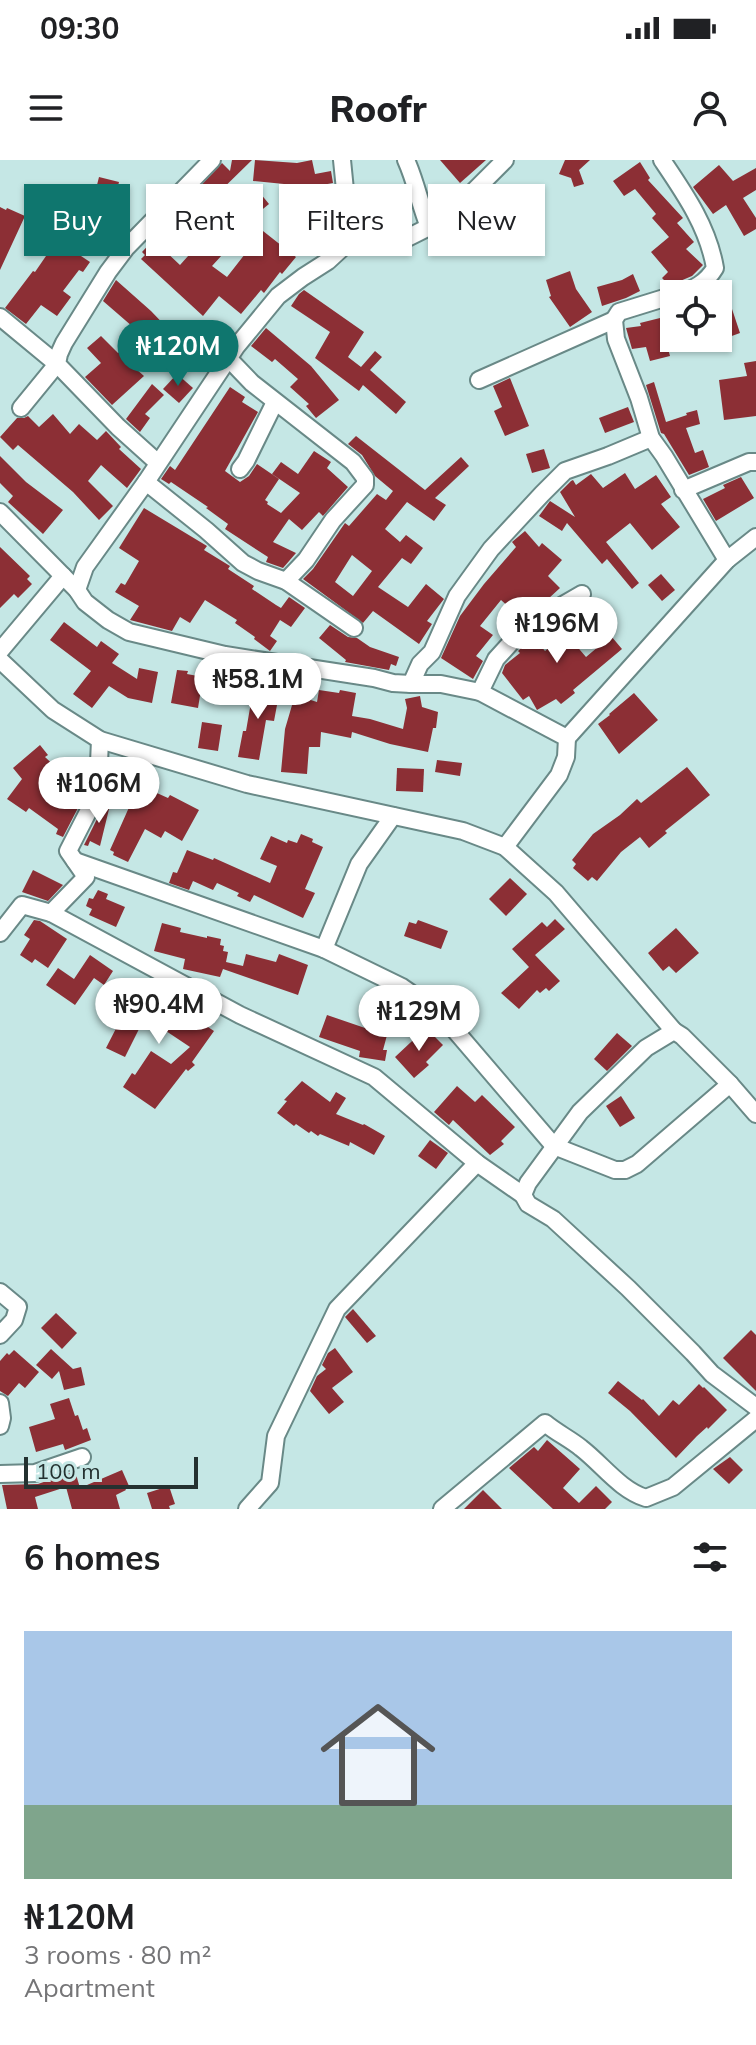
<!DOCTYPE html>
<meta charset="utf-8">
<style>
:root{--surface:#fff;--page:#f2f2f2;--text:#202124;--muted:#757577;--accent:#0f766e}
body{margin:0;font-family:Mulish,sans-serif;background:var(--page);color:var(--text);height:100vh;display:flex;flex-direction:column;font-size:30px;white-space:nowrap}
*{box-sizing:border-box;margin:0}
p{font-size:26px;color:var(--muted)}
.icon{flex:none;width:44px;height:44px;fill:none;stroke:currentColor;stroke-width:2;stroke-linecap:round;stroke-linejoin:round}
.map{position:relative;height:1349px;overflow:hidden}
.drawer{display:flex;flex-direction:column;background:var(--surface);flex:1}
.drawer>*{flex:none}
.guide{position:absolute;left:24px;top:24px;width:708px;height:72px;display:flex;gap:16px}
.tools{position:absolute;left:660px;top:120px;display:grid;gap:16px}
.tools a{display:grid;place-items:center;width:72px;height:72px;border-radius:0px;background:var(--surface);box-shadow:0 2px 6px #0004;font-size:40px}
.scale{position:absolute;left:24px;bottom:20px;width:174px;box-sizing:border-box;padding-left:8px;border:4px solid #243130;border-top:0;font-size:22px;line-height:28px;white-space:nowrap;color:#243130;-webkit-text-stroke:6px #c5e7e5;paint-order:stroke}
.price{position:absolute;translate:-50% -68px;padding:0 18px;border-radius:28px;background:#fff;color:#222;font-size:26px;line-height:52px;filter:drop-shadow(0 2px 4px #0008)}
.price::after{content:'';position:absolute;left:50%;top:48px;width:24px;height:18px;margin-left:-12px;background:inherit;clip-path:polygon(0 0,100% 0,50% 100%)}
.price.on{background:var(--accent);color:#fff}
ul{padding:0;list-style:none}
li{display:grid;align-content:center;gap:16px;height:424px;padding:0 24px}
li span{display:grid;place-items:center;height:248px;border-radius:0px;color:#555}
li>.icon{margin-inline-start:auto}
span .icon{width:144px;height:144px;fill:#fffc;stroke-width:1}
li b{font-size:34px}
h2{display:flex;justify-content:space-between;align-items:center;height:96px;padding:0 24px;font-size:34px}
.pill{padding:0 28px;border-radius:0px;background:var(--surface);box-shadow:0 2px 6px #0004;font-size:28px;line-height:72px}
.pill.on{background:var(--accent);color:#fff}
.status{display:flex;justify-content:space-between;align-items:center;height:56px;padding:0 40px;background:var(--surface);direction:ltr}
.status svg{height:22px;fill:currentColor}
header{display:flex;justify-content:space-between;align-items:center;height:104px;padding:0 24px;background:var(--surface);font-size:36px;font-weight:800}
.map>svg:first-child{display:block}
</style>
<div class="status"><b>09:30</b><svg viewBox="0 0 49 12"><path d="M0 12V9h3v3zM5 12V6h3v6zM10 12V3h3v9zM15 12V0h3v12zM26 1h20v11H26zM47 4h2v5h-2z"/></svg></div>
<header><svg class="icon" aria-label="menu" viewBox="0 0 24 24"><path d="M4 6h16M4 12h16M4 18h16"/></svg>Roofr<svg class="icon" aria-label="person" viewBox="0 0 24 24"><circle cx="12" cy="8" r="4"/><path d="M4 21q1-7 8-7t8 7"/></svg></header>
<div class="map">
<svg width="756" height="1349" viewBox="0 0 756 1349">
<rect width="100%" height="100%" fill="#c5e7e5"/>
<g fill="#8c2f35" fill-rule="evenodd">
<path d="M232,0h20l-47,46 15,14 17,-17 5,5 18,-15 9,11 -17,14 2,2 -42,46 15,11 36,-46 33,26 -14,17 -2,-2 -16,21 -3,-3 -20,24 -22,-18 -16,20 -62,-57 4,-4 -3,-3 19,-20 -2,-2 63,-67 8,8zM192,64l14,12 -26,29 -17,-16z"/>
<path d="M255,0l42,3 15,-3 3,14 16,-3 2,12 -11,2 11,57 -11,2 -2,-11 -8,2 -2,-7 -11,2 -5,-45 -41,-4z"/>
<path d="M440,0h46l-26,23z"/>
<path d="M565,0h25l-11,10 5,14 -10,3 -3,-9 -12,-4z"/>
<path d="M640,2l10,16 -2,2 35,38 -6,5 17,19 -8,7 17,16 -11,11 -19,8 -4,1 -7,-7 6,-6 -17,-20 18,-15 -17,-19 4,-4 -21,-25 -11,7 -11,-15z"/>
<path d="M719,5l14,16 23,-13v22l-13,8 13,20v11l-12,7 -18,-31 -13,9 -20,-27z"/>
<path d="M99,17l20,5 -10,40 -20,-5z"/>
<path d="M484,37l6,7 -17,12 6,9 -14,10 -4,-5 -14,10 -6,-8 21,-14z"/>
<path d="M0,47l6,3 1,-2 18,8 -25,54z"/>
<path d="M57,80l33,22 -7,10 -4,-2 -16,21 8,6 -14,19 -16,-11 -15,19 -21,-16 28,-37 2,1z"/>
<path d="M570,111l6,18 16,23 -22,15 -21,-30 2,-1 -5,-16z"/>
<path d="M633,114l7,17 -14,7 -24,8 -5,-19 25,-7z"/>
<path d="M116,120l35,31 22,23 -38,34 9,8 -32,29 -27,-28 16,-14 -14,-15 14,-12 17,17 22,-20 -37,-32z"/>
<path d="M304,130l60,42 -16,25 13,10 14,-16 7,6 -12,13 36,32 -10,12 -33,-29 -4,6 -44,-33 15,-26 -39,-26 8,-12z"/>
<path d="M726,147l1,4 5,-2 8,24 -22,8v-3l-23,12 -7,-12h30v-28z"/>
<path d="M660,158l10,38 -20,5 -4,-14 -14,2 -6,-21 15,-2 -1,-3z"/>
<path d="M201,168l7,9 5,-5 11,14 -17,15 -19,-23z"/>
<path d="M266,168l45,38 28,34 -23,18 -10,-12 3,-2 -19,-17 8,-8 -23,-20 -3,3 -21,-16z"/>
<path d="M756,201v55l-32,4 -5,-40 28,-4 -3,-13z"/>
<path d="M177,214l16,14 -14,15 -16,-14z"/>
<path d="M510,218l19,48 -24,10 -11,-25 8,-4 -9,-21z"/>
<path d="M654,222l12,40 21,-7 -1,-2 11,-3 3,14 -14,4 9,25 8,-3 6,17 -20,8 -25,-41 -3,-1 -15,-48z"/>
<path d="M152,224l12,11 -19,19 5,4 -10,14 -14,-13z"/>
<path d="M230,227l15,10 -3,5 16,10 -33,59 15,11 9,-6 8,-12 22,15 -14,21 3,2 -1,2 14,9 19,-20 -28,-19 9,-12 17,12 16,-23 17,11 -4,6 21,19 -25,29 -4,-4 -17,18 -13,-11 -16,23 23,11 -13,15 -17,-6 2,-5 -43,-28 3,-5 -22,-16 2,-1 -37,-25 -2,2 -8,-5 9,-13 5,4z"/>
<path d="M628,247l6,15 -29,11 -6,-15z"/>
<path d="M53,254l17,20 9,-10 18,16 9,-9 15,16 -2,2 22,20 -14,19 -26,-23 -13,16 25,25 -14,14 -26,-28 -55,-47 -5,5 -13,-13 17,-19h7l4,-2 11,11z"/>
<path d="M356,276l69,54 36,-33 8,9 -34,32 11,7 -12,16 -27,-19 -22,27 15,13 6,-7 17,13 -12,16 -9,-6 -24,29 30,20 18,-23 18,15 -17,22 5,3 -13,20 -46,-33 -10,12 -60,-44 10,-10 32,-46 4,3 28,-32 9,6 7,-9 -18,-15 -13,-21 -14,-11zM352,395l20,16 -19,25 -18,-14z"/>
<path d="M544,289l6,19 -18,5 -6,-19z"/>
<path d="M0,296l26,26 37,28 -20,24 -35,-32 5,-6 -13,-13z"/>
<path d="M625,313l10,16 21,-14 15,22 -10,7 19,23 -28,23 -22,-27 -24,19 33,41 -7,6 -25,-30 -5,5 -35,-41 -5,8 -23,-15 11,-15 25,16 -15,-25 11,-11 2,-1 3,5 15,-11 12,14z"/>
<path d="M741,317l13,21 -38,23 -13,-22 22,-11 -2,-3z"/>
<path d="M144,348l63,38 -3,4 26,16 -2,3 26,17 -2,3 24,16 5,3 8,-11 16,11 -14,19 -11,-7 -10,16 7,5 -7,10 -16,-12 1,-2 -20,-14 2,-3 -32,-20 -15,23 -10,-6 -8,14 -42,-11 9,-14 -24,-14 6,-9 4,2 14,-24 -20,-13z"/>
<path d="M525,371l14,16 3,-4 20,17 -14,16 12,12 -12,11 -2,-2 -10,11 -18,11 -2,-2 2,-2 -17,-15 -21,26 13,9 -17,21 7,5 -10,18 -32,-21 19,-42 24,-32 32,-37 -4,-5z"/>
<path d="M0,387l30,29 -3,3 5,5 -14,14 -4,-4 -14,14z"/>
<path d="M661,414l14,16 -13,11 -14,-16z"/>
<path d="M581,447l14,20 -21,16 12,14 25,-21 11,13 -49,41 2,3 -14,11 -5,-5 -19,11 -8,-14 -6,4 -21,-27 3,-8 15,-12 -2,-2 15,-14 12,14 31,-25 -8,-11z"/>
<path d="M64,462l33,25 4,-6 18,13 -7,9 25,16 2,-11 19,4 -6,31 -24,-5 -19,-12 -17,22 -19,-14 18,-23 -41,-31z"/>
<path d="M330,465l18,12 9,1 13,9 29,10 -3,9 -5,-2 -2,6 -44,-8 1,-2 -27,-22z"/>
<path d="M177,510l11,1 -1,3 16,3 -5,31 -27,-5z"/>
<path d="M254,525l26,4 -6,32 -8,-1 -7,40 -21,-3 5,-26h3z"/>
<path d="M319,530l20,3 1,-3 16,3 -4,23 18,3 33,10 4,-21 -2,-9 15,-3 2,11 16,5 -2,16h-3l-5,24 -38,-8 -38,-12 -1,6 -30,-6 -1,15h-11l-2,27 -26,-2 4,-43 10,-34 22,7z"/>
<path d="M634,533l24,27 -39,34 -21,-30 12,-9 -1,-1z"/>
<path d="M202,562l20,3 -4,26 -20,-3z"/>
<path d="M40,585l8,10 -3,2 16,15 5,-8 16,8 -7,12 8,4 -4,18 -16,31 -7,-3 2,-5 -29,-21 -3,4 -19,-13 15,-20 -9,-11z"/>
<path d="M437,600l25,3 -2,13 -25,-4z"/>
<path d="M687,607l23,28 -45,36 2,2 -18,15 -9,-11 -19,15 -24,29 -5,-4 -4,4 -15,-13 3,-4 -4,-4 21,-26 27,-19 17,-16 4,4z"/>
<path d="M397,608l27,1 -1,23 -27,-1z"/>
<path d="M139,625l29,13 2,-3 29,15 -17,31 -17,-10 -4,7 -16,-9 -17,33 -15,-7 1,-3 -4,-2z"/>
<path d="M103,639l8,2 -11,45 -10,-5 -2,5 -4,-1 15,-30z"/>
<path d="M301,674l12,5 -1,3 11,5 -18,42 10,4 -12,25 -49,-23 -4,7 -13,-6 2,-3 -22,-10 -4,7 -20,-9 -4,9 -20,-7 4,-11 4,1 10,-23 26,10 1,-2 56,25 7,-17 -17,-7 11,-23 16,7 1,-3 9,3z"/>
<path d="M33,710l30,15 -15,16 -26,-9z"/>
<path d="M510,718l17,16 -21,22 -17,-17z"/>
<path d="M98,730l10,4 -2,5 19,8 -9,20 -27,-12 3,-6 -6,-3 3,-8 4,1z"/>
<path d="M555,759l10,10 -30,26 25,26 -11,10 -3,-3 -6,5 -3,-3 -18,19 -18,-16 28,-26 -17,-18 30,-27 5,5z"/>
<path d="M34,760l6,1 27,18 -19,29 -13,-9 -3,4 -12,-8 10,-16 -6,-4z"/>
<path d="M418,760l30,11 -7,18 -37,-13 5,-14 7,2z"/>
<path d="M162,763l19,5 -1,4 27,6v-2l14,3 -1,6 4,1 -1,5 5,1 -2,10 17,4 3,-12 30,8 3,-8 29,11 -10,30 -75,-26 -3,8 -37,-8 2,-10 -31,-8z"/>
<path d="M676,768l23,25 -23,20 -7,-7 -6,5 -15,-18z"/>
<path d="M90,795l23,16 -9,14 -10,-7 -19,27 -29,-20 12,-17 16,11z"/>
<path d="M146,826l68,45 -22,31 3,3 -7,6 -2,-2 -31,40 -32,-22 9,-14 3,2 16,-24 20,13 19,-17 -27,-18 4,-6 -19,-12 -23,46 -19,-9 19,-37 4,2z"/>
<path d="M373,839l16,4 -3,8 7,2 -10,37h4l-2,11 -26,-4 1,-6 -41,-14 8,-22 38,13z"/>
<path d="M426,868l17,17 -17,17 3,3 -15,13 -19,-21z"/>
<path d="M617,873l15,13 -25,25 -13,-12z"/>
<path d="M302,921l28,21 6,-10 10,6 -10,16 27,11 1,-1 21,12 -11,19 -24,-13 -1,4 -29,-12 -2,2 -7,-5 -2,2 -13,-9 -2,2 -17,-13 10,-12 -3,-1z"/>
<path d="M457,926l18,16 7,-7 33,32 -14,14 3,3 -14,11 -37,-35 -4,5 -15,-13z"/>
<path d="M621,936l14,22 -15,9 -14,-21z"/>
<path d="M430,980l18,13 -12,16 -18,-13z"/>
<path d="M353,1149l23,27 -9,7 -22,-26z"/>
<path d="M56,1153l21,20 -15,16 -21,-21z"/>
<path d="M751,1170l5,5v56l-33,-33z"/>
<path d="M335,1188l18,24 -21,16 12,14 -15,12 -19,-23 7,-15 9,-7 -4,-4 6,-12z"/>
<path d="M51,1189l22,20 8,-2 4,18 -21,5 -5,-19 -7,8 -16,-14z"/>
<path d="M14,1190l25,22 -14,16 -6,-5 -11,13 -8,-5v-30l7,-8 2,2z"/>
<path d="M618,1221l24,19 1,-1 16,17 14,-16 6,5 20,-21 4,4 1,-1 23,23 -19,19 -1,-2 -10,9 -21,22 -46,-47 -22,-18z"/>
<path d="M69,1238l6,18 3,-1 5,15 4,-2 4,12 -26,10 -2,-6 -27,8 -7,-25 26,-8 -5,-15z"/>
<path d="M547,1280l33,29 -17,19 16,15 17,-17 16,16 -7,7h-52l-44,-41 25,-21 4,4z"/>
<path d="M730,1297l13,13 -14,14 -16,-15z"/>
<path d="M122,1310l7,16 -4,2 1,2 -10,5 4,14h-48l-6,-22 -31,10 3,12h-31l-5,-24 36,-1 37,-13 5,17z"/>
<path d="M169,1326l6,18 -6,2 1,3h-18l-5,-16z"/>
<path d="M483,1330l19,19h-38z"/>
</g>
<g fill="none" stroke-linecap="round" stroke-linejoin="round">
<defs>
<g id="minor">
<path d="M406,0c10,22 14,45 23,67l27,-18 49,-49"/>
<path d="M662,0c23,34 46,67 53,108 -9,15 -21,21 -37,26"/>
<path d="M347,80h56l26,-13"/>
<path d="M674,135l-55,17 -5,8 2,19 23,59 12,40 13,18 63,104"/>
<path d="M0,157l57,47 -36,44"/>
<path d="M228,198l24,25 101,79 12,16v7l-32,35 -27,40 -20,21"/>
<path d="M479,220l135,-60"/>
<path d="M158,303l-40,-36 -61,-63 2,-10 5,-11 44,-71 18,-24 86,-88"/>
<path d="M240,309l6,-8 29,-59"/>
<path d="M146,322l60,48 37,33 15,8 28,10 68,47"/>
<path d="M683,330l66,-28h7"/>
<path d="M0,352l77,78 8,12 23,18 21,12 96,23 149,23 19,5 18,1 9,-20 12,-12 25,-56 34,-47 51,-55 23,-23 43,-15 43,-18"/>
<path d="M77,430l8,-23 61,-85 90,-135 42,-51 25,-19 25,-16 13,-12 6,-9 2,-10 -7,-70"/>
<path d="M0,491l63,-75"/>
<path d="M0,500l53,50 47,30 147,44 216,47 42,16 51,46 118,138"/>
<path d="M411,524h30l39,8 87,46 -1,19 -7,18 -54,72"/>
<path d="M480,532l16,-33 29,-32 57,-33"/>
<path d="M567,578l160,-178 29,-23"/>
<path d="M75,701l249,88 78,38 39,27 113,132 61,24h10l12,-6 93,-80"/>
<path d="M51,753l189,102 134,62 103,86 46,32"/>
<path d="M0,773l22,-28 29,8 35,-36 -18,-26 21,-41 10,-47 1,-23"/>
<path d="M324,789l35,-85 34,-48"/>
<path d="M756,954l-26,-30 -48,-48 -8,-5 -28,17 -66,64 -52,71 -5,12 5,9 25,15 75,69 65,65 19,21 44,33"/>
<path d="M0,1132l18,15 -4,13 -14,15"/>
<path d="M0,1243l2,15 -2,8"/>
<path d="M0,1314l35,-1 47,-16"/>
<path d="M247,1349l23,-26 6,-47 61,-127 140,-146"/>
<path d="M442,1349l103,-86c12,10 25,16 36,25 21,16 39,42 65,50l27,-11 83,-68"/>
</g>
</defs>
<use href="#minor" stroke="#698987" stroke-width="20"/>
<use href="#minor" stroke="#fff" stroke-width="16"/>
</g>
</svg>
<div class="tools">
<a><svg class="icon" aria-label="locate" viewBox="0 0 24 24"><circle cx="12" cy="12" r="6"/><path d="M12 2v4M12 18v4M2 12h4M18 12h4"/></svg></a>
</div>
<div class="scale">100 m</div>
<b class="price on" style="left:178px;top:228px">₦120M</b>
<b class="price" style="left:557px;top:505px">₦196M</b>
<b class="price" style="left:258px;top:561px">₦58.1M</b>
<b class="price" style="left:99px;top:665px">₦106M</b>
<b class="price" style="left:159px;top:886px">₦90.4M</b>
<b class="price" style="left:419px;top:893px">₦129M</b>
<div class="guide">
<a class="pill on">Buy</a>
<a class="pill">Rent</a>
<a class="pill">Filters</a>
<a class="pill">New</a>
</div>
</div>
<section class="drawer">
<h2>6 homes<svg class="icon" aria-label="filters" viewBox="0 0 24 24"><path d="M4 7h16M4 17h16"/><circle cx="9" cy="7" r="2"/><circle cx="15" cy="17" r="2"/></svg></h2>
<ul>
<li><span style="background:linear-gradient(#a9c7e8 70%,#7fa58c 0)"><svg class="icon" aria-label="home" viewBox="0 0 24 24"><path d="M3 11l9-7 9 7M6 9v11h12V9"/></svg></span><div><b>₦120M</b><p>3 rooms · 80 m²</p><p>Apartment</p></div></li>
</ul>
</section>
